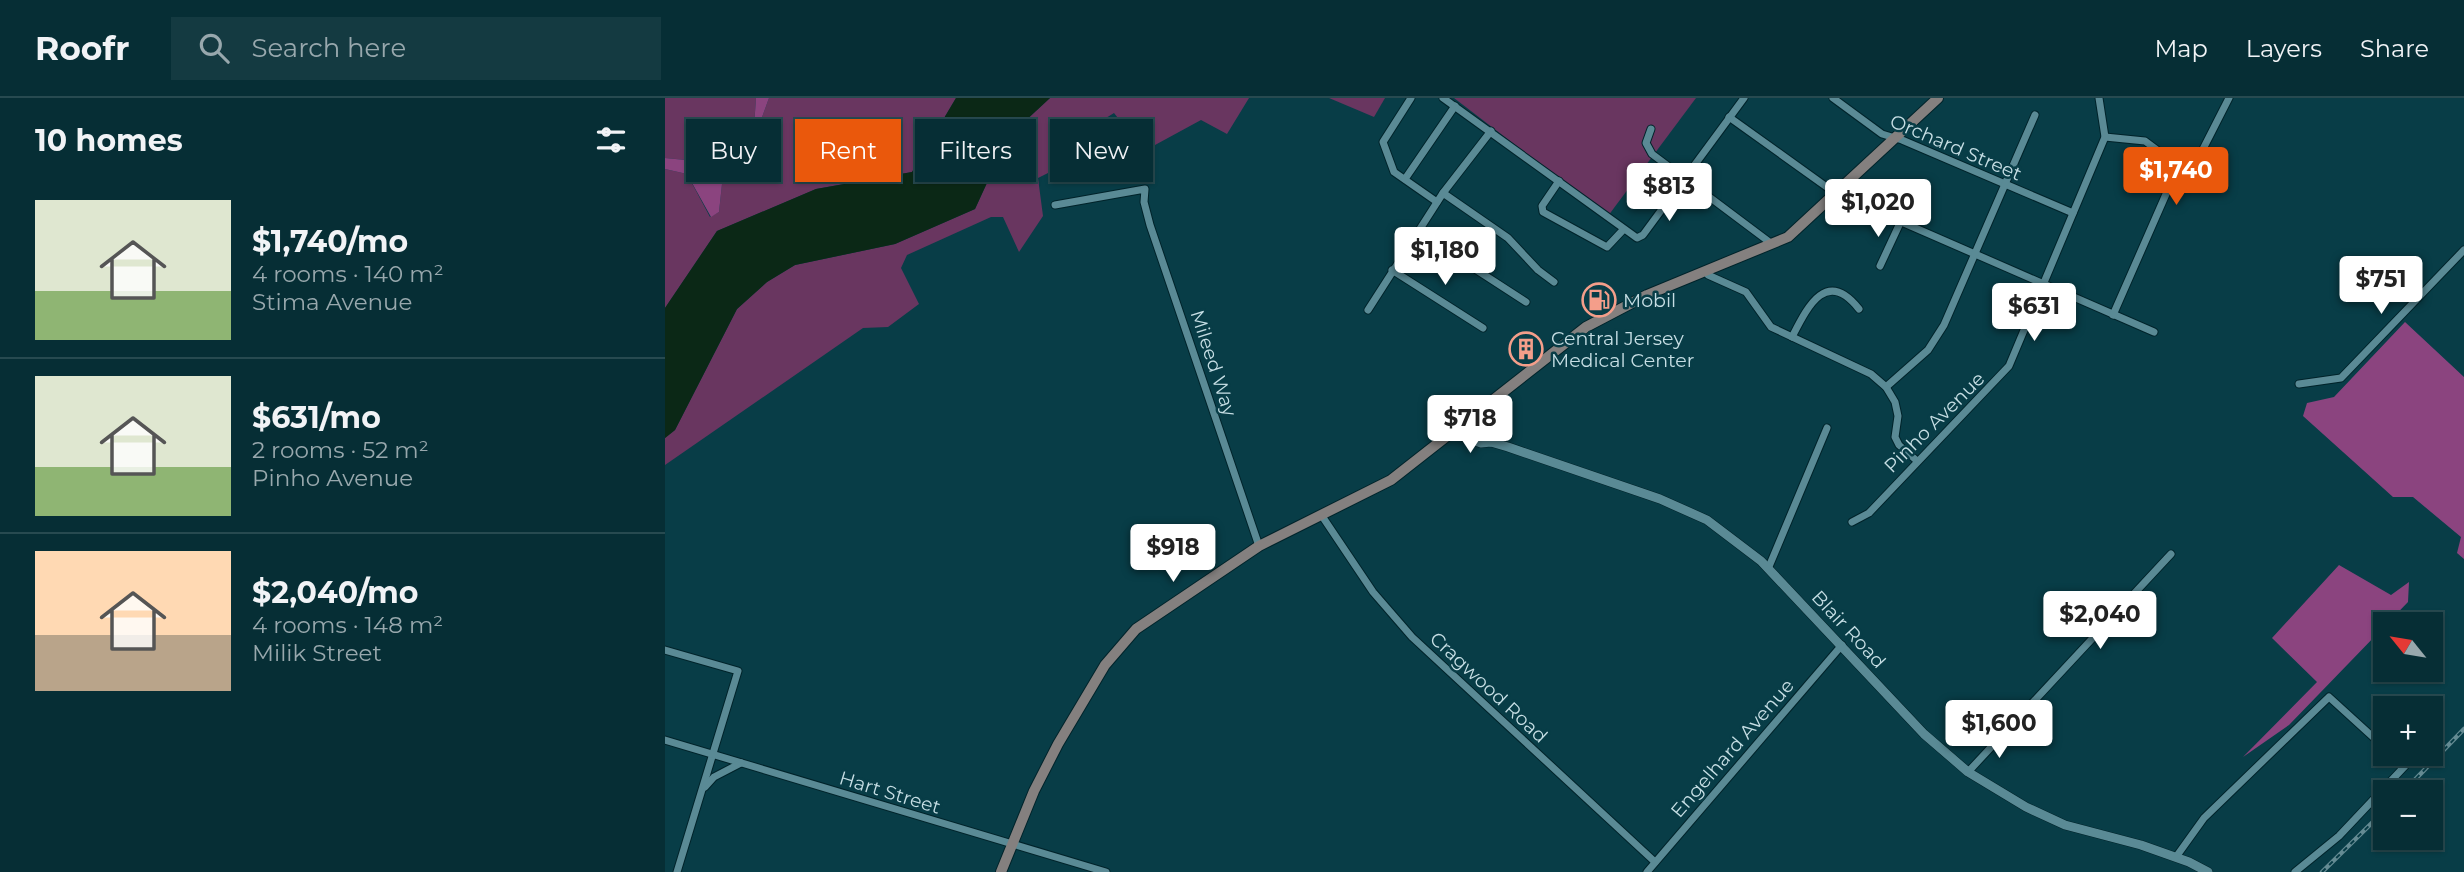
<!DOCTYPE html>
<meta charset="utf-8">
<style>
:root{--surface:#062e35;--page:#143a41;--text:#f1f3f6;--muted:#98a8ad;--line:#274a50;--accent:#ea580c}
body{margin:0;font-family:Montserrat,sans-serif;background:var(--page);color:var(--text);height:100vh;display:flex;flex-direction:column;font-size:26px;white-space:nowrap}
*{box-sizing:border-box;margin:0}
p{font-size:23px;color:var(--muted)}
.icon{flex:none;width:38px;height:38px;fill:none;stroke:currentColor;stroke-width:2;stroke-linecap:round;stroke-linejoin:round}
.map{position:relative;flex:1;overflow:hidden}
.details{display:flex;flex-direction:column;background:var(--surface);width:665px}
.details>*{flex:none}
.guide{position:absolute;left:21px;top:21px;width:665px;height:63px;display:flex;gap:14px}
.needle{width:46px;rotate:300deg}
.fabs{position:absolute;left:1708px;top:514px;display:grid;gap:14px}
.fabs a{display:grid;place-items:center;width:70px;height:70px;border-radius:0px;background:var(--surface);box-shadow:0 2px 5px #0004,0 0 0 2px var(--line);font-size:35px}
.price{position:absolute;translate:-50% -60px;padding:0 16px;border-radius:7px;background:#fff;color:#222;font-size:23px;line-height:46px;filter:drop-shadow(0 2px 4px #0008)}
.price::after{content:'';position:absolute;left:50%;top:42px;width:21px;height:16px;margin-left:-10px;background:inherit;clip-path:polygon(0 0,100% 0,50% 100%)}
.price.on{background:var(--accent);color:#fff}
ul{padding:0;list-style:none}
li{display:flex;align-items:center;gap:21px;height:175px;padding:0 35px}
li+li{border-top:2px solid var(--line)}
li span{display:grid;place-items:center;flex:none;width:196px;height:140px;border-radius:0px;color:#555}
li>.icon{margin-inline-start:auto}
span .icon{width:84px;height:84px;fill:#fffc;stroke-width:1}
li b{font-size:30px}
h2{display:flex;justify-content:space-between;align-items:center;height:84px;padding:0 35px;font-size:30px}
.chip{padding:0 24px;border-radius:0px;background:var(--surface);box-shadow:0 2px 5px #0004,0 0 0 2px var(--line);font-size:24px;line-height:63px}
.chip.on{background:var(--accent);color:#fff}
header{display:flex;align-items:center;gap:42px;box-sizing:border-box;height:98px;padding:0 35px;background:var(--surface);border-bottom:2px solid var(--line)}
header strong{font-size:33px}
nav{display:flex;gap:38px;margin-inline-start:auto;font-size:24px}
.search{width:490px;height:63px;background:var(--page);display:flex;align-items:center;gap:18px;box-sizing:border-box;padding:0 24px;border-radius:0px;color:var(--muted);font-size:26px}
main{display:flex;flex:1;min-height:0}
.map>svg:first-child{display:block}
</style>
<header>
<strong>Roofr</strong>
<div class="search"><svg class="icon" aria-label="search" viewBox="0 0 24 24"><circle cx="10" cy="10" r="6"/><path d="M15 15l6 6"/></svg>Search here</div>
<nav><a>Map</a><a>Layers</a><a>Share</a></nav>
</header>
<main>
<section class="details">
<h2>10 homes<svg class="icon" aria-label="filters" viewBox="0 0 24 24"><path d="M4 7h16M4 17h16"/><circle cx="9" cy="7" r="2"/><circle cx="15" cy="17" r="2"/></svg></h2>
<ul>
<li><span style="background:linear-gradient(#dfe7d0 65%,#8fb573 0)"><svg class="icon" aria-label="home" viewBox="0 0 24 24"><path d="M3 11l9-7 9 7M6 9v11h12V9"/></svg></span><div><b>$1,740/mo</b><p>4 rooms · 140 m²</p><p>Stima Avenue</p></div></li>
<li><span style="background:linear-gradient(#dfe7d0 65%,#8fb573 0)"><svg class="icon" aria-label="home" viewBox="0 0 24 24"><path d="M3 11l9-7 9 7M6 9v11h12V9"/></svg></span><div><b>$631/mo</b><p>2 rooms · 52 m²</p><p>Pinho Avenue</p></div></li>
<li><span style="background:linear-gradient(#ffd9b3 60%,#b9a48a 0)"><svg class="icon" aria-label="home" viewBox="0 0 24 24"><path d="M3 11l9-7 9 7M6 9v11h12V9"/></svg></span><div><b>$2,040/mo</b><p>4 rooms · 148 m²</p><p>Milik Street</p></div></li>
</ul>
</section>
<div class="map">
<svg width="1799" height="774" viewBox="0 0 1799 774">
<rect width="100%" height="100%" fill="#083d47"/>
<g fill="#693660">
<path d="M0,0h91l-2,29 -58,34 -31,-3z"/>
<path d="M104,0h187l-44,74 -96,17 -99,42 -52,77v-139l22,5 23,43 9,-5 3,-28 35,-53z"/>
<path d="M385,0h199l-22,36 -26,-14 -57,31 -30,-38 -58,36 -8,24 -10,5 5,38 -24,36 -16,-35h-12l-84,38 -6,13 18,36 -31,23 -25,1 -198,137v-27l10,-8 62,-121 30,-27 28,-17 100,-21 80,-35 33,-72z"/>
<path d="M664,0h56l-11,19z"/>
<path d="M789,0h242l-88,118z"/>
</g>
<g fill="#8b447f">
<path d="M91,0h13l-12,33 -35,53 -3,28 -8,5 -24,-43 -22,-5v-11l31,3 58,-34z"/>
<path d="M1740,224l59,55v182l-7,-6 4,-16 -48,-40h-20l-90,-81 4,-13 27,-6z"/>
<path d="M1674,467l52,30 18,-13 -1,20 -119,123 -46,32 74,-75 -45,-44z"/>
</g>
<path fill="#0b2816" d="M291,0h94l-42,39 -33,72 -80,35 -100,21 -28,17 -30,27 -62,121 -10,8v-130l52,-77 99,-42 96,-17z"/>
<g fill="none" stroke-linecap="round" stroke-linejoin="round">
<defs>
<g id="minor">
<path d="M746,0l-28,44 11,30 43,30"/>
<path d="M778,0l194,140 6,-3 101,-137"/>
<path d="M1168,0l49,36 20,6 171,73"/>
<path d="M1064,19l106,76 319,139"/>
<path d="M986,31l-5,14 6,11 120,90"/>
<path d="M1440,39l40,4 39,29"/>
<path d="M740,81l50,-73"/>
<path d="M894,83l-17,25 1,6 64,35 16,-17"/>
<path d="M778,95l65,45 30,32 16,12"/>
<path d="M390,107l90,-16 -1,13 6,23 109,321"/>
<path d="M753,134l108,70"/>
<path d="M1215,168l20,-43"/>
<path d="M727,172l91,58"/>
<path d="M1041,173l2,4 38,17 25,35 100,47 15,13 9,15 3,14 -3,21 4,8 17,15"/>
<path d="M703,212l75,-117 48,-62"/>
<path d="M1448,217l57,-130 32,-34 27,-53"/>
<path d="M1127,239c15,-29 34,-70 67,-28"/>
<path d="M1634,286l42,-6 123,-128"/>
<path d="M1221,289l42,-37 16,-25 91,-210"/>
<path d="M657,418l51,76 39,45 243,225"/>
<path d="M1187,424l17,-9 140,-147 96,-229 -6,-39"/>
<path d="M1103,471l59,-141"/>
<path d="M0,552l73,21 -61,201"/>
<path d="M0,642l441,132"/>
<path d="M1303,674l203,-218"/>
<path d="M40,689l9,-10 27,-14"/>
<path d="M1511,759l28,-39 125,-121 56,51"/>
<path d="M982,774l195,-227"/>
<path d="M1630,774l44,-36 66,-70 -13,-12"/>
</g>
<g id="tertiary">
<path d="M801,324l25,20"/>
<path d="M788,335l28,10 10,-1 17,5 152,52 47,21 54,41 163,173 44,38 58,35 39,18 76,20 48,17 19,10"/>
</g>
<path id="secondary" d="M336,774l33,-81 24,-47 47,-79 31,-36 123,-83 132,-66 195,-153 61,-32 141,-58 150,-139"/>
</defs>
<use href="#minor" stroke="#00232a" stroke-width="9"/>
<use href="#tertiary" stroke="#00232a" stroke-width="10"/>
<use href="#secondary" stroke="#00232a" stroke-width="12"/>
<use href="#minor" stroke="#5a8a95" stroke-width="7"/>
<use href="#tertiary" stroke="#5a8a95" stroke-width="9"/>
<use href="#secondary" stroke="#84807f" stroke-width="10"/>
<defs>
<g id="rail">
<path d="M1737,695l62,-64"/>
<path d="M1657,774l63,-62"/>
</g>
</defs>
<use href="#rail" stroke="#648b93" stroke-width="4.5"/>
<use href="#rail" stroke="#083d47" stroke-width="2" stroke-dasharray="5" stroke-linecap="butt"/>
</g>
<defs>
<symbol id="fuel-ring" viewBox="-11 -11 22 22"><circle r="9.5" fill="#083d47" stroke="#f49e8a" stroke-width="1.5"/><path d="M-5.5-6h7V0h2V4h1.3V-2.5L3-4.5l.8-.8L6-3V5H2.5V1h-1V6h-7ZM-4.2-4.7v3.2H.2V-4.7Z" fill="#f49e8a"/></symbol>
<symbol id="building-ring" viewBox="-11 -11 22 22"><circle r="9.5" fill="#083d47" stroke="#f49e8a" stroke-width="1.5"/><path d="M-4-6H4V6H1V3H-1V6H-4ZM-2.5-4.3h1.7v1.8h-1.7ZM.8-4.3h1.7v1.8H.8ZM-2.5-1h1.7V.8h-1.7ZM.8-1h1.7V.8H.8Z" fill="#f49e8a"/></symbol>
</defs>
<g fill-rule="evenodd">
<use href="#fuel-ring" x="915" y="183" width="38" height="38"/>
<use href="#building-ring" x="842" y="232" width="38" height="38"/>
</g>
<g text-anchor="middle" stroke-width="5" stroke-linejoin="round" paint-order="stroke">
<g font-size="19" fill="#c6dee4" stroke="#083d47">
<text transform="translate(1291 49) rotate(23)" y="7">Orchard Street</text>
<text transform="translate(549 265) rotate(72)" y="7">Mileed Way</text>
<text transform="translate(1269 324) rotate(-45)" y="7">Pinho Avenue</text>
<text transform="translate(1184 531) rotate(47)" y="7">Blair Road</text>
<text transform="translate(824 589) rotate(43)" y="7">Cragwood Road</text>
<text transform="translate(1067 650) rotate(-49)" y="7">Engelhard Avenue</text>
<text transform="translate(225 694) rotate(17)" y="7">Hart Street</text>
</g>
<g font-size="19" fill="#c6dee4" stroke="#083d47" text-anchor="start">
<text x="958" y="209">Mobil</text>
<text x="886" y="247">Central Jersey<tspan x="886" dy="22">Medical Center</tspan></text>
</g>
</g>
</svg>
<div class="fabs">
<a><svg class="needle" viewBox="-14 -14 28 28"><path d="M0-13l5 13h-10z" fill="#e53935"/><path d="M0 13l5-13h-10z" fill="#98a8ad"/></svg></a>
<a>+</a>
<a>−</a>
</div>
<b class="price on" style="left:1511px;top:109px">$1,740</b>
<b class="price" style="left:1004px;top:125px">$813</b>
<b class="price" style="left:1213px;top:141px">$1,020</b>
<b class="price" style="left:780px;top:189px">$1,180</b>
<b class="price" style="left:1716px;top:218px">$751</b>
<b class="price" style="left:1369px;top:245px">$631</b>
<b class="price" style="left:805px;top:357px">$718</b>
<b class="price" style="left:508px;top:486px">$918</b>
<b class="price" style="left:1435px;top:553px">$2,040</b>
<b class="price" style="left:1334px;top:662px">$1,600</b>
<div class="guide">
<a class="chip">Buy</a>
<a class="chip on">Rent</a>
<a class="chip">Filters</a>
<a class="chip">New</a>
</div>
</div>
</main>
